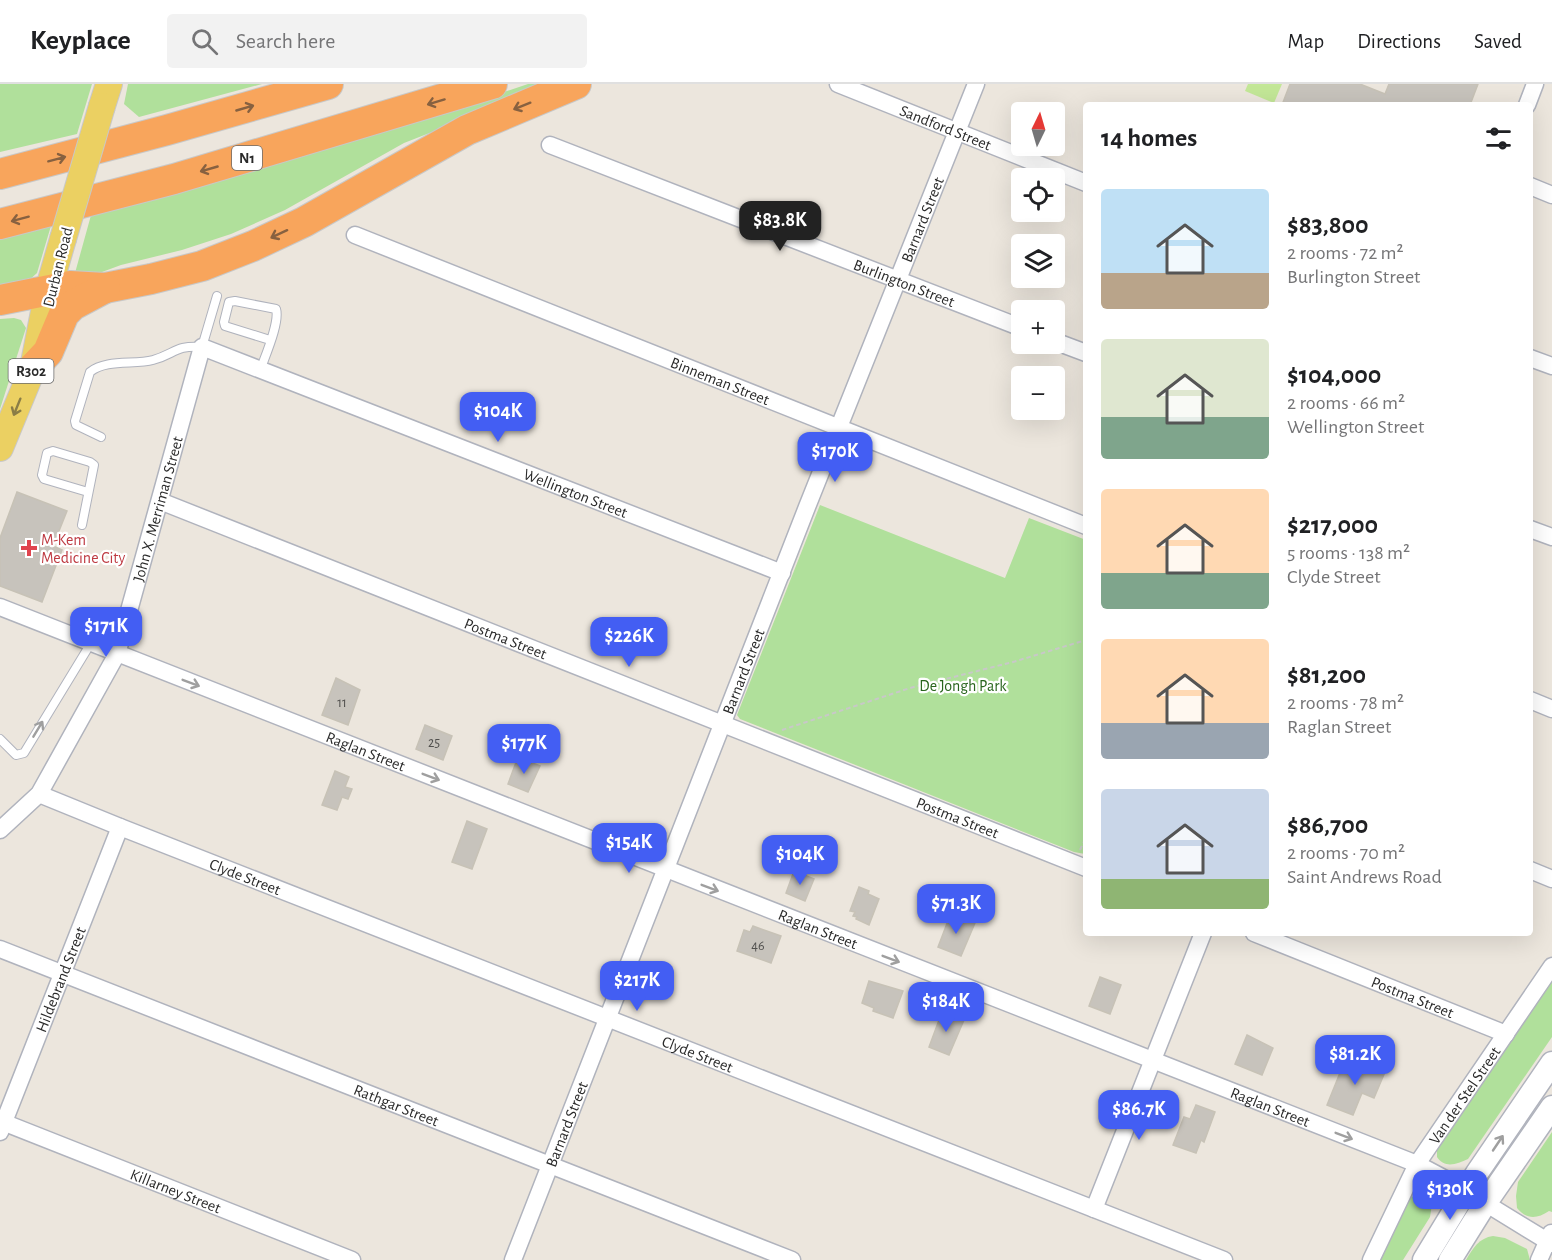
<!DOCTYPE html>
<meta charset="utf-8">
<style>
:root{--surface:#fff;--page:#f2f2f2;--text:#202124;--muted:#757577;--line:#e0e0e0;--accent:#435ef3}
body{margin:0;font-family:"Alegreya Sans",sans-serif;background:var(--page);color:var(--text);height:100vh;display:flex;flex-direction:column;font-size:22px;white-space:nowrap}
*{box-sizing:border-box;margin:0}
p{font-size:20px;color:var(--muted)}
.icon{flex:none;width:33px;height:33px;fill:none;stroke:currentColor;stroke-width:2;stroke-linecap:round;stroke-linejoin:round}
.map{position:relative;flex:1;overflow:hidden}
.details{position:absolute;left:1083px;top:18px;width:450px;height:834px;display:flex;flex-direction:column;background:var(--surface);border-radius:6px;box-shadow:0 6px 24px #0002}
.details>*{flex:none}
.needle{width:39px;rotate:5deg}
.fabs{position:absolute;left:1011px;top:18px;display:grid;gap:12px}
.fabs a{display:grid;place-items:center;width:54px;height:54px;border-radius:6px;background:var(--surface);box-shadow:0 6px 24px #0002;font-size:30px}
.price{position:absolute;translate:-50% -51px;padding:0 14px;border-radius:12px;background:var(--accent);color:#fff;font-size:20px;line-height:39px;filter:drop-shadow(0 2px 3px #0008)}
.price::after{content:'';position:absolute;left:50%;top:36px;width:18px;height:14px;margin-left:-9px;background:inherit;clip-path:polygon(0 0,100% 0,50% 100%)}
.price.selected{background:#222;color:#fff}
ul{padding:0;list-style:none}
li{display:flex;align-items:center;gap:18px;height:150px;padding:0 18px}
li span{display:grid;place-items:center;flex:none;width:168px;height:120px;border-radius:6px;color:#555}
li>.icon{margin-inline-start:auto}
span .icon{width:72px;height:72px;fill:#fffc;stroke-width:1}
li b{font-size:26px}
h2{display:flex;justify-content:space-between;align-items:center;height:72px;padding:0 18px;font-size:26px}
header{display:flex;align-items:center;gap:36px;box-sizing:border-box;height:84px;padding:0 30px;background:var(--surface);border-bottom:2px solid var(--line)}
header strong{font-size:28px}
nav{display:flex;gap:33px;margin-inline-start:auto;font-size:21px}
.search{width:420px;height:54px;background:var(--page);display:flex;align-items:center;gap:15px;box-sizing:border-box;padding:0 21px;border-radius:6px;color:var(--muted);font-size:22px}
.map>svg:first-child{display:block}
</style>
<header>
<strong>Keyplace</strong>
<div class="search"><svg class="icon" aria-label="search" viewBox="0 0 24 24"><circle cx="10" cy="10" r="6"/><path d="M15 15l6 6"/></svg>Search here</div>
<nav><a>Map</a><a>Directions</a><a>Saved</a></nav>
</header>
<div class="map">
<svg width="1552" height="1176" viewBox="0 0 1552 1176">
<rect width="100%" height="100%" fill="#ece6dd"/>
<g fill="#b0e09b">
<path d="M0,0h92l-15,50 -77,18z"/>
<path d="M128,0h134l-123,33 -15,-13z"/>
<path d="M528,0h27l-151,59 -119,67 -54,24 -49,16 -61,15 -19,7 -25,4 -2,-3 18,-65 354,-97z"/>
<path d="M53,135l-16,54 -10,9 -27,5v-56z"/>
<path d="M14,234l7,2 5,8 -26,81v-90z"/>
<path d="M820,421l185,73 24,-60 57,22 -1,314 -11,-2 -334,-133 -3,-4z"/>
<path d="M1552,894v59l-84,122c-11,5 -23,10 -31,-2v-9z"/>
<path d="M1552,1048v80l-3,-1c-12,8 -22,9 -32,-3l-1,-12 2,-14z"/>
<path d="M1423,1107l6,1 4,6 -3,19 -27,43h-24l29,-61z"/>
<path d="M1493,1152l12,2 22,11 3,11h-64c7,-12 13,-22 27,-24z"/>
</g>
<path fill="#c3e797" d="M1248,0h34l-8,19 -29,-12z"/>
<g fill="#c7c3bc" stroke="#c7c2b6" stroke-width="1.5">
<path d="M1290,0h70l25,10 4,-10h89l-8,21h-188z"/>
<path d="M17,408l50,19 -14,35 9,4 -20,52 -42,-16v-48z"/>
<path d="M336,594l24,12 -12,35 -26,-10z"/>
<path d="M425,641l27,11 -9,24 -27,-11z"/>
<path d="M518,673l22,9 -12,26 -20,-8z"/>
<path d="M335,687l14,6 -4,10 7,2 -4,10 -6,-2 -5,13 -15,-5z"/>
<path d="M467,737l20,8 -15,40 -20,-7z"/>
<path d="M794,787l20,8 -9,22 -19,-8z"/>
<path d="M859,803l10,4 -1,3 11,5 -10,26 -13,-6 1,-2 -4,-1 2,-4 -5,-1z"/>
<path d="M951,829l24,10 -14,33 -23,-9z"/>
<path d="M753,842l28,10 -10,27 -34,-12 7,-21 6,2z"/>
<path d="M1100,893l21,8 -11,29 -21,-8z"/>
<path d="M869,897l34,10 -10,27 -20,-7 1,-3 -12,-5z"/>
<path d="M942,928l22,8 -15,35 -20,-8z"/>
<path d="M1247,951l26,13 -11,27 -27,-11z"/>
<path d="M1346,974l39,14 -11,26 -12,-5 -9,22 -26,-10z"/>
<path d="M1196,1021l19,7 -11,30 -3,-2 -5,13 -23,-8 11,-28 6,2z"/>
</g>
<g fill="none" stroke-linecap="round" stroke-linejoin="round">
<defs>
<g id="service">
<path d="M261,284c5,-14 19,-46 15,-59l-41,-8 -6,1 -5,20 1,4 45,14"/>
<path d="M101,353l-25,-12 -1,-4 15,-49c16,-13 44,-7 63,-12 22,-6 22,-15 49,-13l15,-51"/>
<path d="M82,441l12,-60 -4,-3 -37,-11 -6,2 -5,22 2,4 44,13"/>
<path d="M0,655l16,16 8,-2 67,-110"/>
</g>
<g id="minor">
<path id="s1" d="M838,0l248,99"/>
<path d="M1527,21l8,-21"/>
<path id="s2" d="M550,61l472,183"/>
<path d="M1530,102l22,9"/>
<path id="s3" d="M355,151l731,291"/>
<path d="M1054,257l32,12"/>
<path d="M1530,274l22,8"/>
<path id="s4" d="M160,417l926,367"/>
<path d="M1530,445l22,8"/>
<path id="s5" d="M0,523l1417,557 34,18 101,62"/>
<path d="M1530,616l22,9"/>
<path id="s6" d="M39,710l81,33 1104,433"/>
<path id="s7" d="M0,746l39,-36 78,-140 85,-307 580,226"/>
<path d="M1530,786l22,9"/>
<path id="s8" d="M1254,849l252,101"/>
<path id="s9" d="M0,865l792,311"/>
<path id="s10" d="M0,1037l352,139"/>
<path id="s11" d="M0,1048l120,-305"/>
<path d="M1094,1125l109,-276"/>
<path id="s12" d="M513,1176l294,-753 169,-423"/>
<path id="s13" d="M1371,1176l46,-96 135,-198"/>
<path d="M1539,1176l12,-27"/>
</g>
<g id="secondary">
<path d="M1424,1176l53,-87 75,-110"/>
<path d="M1450,1176l35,-56 67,-97"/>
</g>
<g id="primary">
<path d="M102,22l7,-22"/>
<path d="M0,364l33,-80 15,-77 15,-52"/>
</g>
<g id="motorway">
<path d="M0,90l167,-44 161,-46"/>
<path d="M0,140l174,-45 318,-95"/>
<path d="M0,216l70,-14 35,2 46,-9 51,-13 51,-20 51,-24 163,-92 109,-46"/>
<path d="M33,284l15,-16 16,-38 9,-9 32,-17"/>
</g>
</defs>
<use href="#service" stroke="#b0b3bd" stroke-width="10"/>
<use href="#minor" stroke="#b0b3bd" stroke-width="19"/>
<use href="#secondary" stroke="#b0b3bd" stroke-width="25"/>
<use href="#primary" stroke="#c8c8c8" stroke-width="28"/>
<use href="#motorway" stroke="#c8c8c8" stroke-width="32"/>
<g stroke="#c8c8c8" stroke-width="2" stroke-dasharray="4.5 3" stroke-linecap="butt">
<path d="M782,646l128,-42 103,-26 73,-22"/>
<path d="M1080,766l6,-13"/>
</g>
<use href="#service" stroke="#fff" stroke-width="8"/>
<use href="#minor" stroke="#fff" stroke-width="16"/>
<use href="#secondary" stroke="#fff" stroke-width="22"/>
<use href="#primary" stroke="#ebd062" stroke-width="26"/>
<use href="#motorway" stroke="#f8a55c" stroke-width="30"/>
<defs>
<path id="primary-bridge" d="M63,155l39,-133"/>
</defs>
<use href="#primary-bridge" stroke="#c8c8c8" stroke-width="28" stroke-linecap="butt"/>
<use href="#primary-bridge" stroke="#ebd062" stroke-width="26"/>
</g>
<defs><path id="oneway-shaft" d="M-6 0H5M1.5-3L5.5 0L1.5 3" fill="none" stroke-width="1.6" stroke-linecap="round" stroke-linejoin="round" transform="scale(1.5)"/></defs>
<g stroke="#876140">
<use href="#oneway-shaft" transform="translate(436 18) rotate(163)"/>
<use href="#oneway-shaft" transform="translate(522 22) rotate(158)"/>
<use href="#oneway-shaft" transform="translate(245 24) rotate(-16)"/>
<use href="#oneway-shaft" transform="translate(57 75) rotate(-15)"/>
<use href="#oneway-shaft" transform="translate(209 85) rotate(164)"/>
<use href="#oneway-shaft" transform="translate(20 135) rotate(165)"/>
<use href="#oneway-shaft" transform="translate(279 150) rotate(155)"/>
</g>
<use stroke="#8a7d46" href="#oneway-shaft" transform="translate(17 323) rotate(112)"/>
<g stroke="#9f9f9f">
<use href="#oneway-shaft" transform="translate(191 599) rotate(21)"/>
<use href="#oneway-shaft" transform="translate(38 645) rotate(-59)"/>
<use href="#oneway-shaft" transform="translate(431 693) rotate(21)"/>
<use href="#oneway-shaft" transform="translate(710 804) rotate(21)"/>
<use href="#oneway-shaft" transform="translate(891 875) rotate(21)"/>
<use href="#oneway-shaft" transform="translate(1344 1052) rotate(21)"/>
<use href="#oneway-shaft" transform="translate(1498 1059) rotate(-56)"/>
</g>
<path fill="#e0444e" stroke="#fff" stroke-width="2" d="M26 455h6v6h6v6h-6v6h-6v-6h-6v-6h6z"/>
<g text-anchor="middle" stroke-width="4.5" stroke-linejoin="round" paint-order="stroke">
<g font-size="14" fill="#51504e">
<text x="342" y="623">11</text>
<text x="434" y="663">25</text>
<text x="758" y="866">46</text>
</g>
<g fill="#fff" stroke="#6a6a6a" stroke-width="1.5">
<rect x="232" y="62" width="30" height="24" rx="4.5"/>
<rect x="8.5" y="275" width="45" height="24" rx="4.5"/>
</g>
<g font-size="15" font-weight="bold" fill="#2a2a2a">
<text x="247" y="79">N1</text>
<text x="31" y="292">R302</text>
</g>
<g font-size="16" fill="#2a2a2a" stroke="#fff">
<text dy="6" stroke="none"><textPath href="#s1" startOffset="116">Sandford Street</textPath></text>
<text dy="6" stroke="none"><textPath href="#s12" startOffset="1118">Barnard Street</textPath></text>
<text transform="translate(57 183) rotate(-76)" y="6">Durban Road</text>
<text dy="6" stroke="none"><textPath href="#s2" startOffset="380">Burlington Street</textPath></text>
<text dy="6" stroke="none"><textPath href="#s3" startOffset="393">Binneman Street</textPath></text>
<text dy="6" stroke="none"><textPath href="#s7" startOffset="933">Wellington Street</textPath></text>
<text dy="6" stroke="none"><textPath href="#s7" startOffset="364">John X. Merriman Street</textPath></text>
<text dy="6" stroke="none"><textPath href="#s4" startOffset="372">Postma Street</textPath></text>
<text dy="6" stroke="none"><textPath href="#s12" startOffset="632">Barnard Street</textPath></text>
<text dy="6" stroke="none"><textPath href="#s5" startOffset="393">Raglan Street</textPath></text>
<text dy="6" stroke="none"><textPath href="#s4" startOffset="858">Postma Street</textPath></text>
<text dy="6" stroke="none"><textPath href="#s6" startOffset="222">Clyde Street</textPath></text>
<text dy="6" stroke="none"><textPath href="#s5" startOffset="879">Raglan Street</textPath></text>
<text dy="6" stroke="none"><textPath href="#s11" startOffset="164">Hildebrand Street</textPath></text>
<text dy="6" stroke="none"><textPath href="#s8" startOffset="171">Postma Street</textPath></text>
<text dy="6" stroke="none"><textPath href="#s6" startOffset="708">Clyde Street</textPath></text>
<text dy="6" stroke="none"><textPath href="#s13" startOffset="190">Van der Stel Street</textPath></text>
<text dy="6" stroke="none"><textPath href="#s9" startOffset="426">Rathgar Street</textPath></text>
<text dy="6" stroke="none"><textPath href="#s5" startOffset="1365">Raglan Street</textPath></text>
<text dy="6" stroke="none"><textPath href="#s12" startOffset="146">Barnard Street</textPath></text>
<text dy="6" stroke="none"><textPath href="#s10" startOffset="189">Killarney Street</textPath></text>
</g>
<g font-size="16" fill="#be3a42" stroke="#fff" text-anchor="start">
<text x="41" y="461">M-Kem<tspan x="41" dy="18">Medicine City</tspan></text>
</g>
<g font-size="16" fill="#29651d" stroke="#fff">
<text x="963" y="607">De Jongh Park</text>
</g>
</g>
</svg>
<div class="fabs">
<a><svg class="needle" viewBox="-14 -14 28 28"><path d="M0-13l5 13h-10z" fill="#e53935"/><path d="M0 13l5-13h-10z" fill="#757577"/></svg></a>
<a><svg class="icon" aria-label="locate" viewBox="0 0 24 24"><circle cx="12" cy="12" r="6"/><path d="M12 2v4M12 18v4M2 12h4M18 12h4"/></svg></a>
<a><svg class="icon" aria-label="layers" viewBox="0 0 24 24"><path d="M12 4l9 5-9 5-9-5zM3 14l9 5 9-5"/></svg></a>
<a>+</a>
<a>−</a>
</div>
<b class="price selected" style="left:780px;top:168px">$83.8K</b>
<b class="price" style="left:498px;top:359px">$104K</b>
<b class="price" style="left:835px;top:399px">$170K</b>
<b class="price" style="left:106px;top:574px">$171K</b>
<b class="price" style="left:629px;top:584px">$226K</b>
<b class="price" style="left:524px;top:691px">$177K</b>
<b class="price" style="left:629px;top:790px">$154K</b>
<b class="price" style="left:800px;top:802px">$104K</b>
<b class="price" style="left:956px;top:851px">$71.3K</b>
<b class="price" style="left:637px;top:928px">$217K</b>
<b class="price" style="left:946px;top:949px">$184K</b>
<b class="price" style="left:1355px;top:1002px">$81.2K</b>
<b class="price" style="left:1139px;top:1057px">$86.7K</b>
<b class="price" style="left:1450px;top:1137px">$130K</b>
<section class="details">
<h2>14 homes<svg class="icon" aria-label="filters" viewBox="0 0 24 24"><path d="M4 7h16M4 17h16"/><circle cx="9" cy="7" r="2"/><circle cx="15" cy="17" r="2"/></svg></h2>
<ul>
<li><span style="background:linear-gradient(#bfe0f5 70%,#b9a48a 0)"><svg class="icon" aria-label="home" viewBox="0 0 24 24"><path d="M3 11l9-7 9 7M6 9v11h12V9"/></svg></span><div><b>$83,800</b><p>2 rooms · 72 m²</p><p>Burlington Street</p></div></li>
<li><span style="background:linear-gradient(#dfe7d0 65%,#7fa58c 0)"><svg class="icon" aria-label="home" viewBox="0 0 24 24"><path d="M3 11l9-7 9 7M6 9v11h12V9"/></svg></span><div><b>$104,000</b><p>2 rooms · 66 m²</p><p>Wellington Street</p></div></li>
<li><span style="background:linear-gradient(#ffd9b3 70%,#7fa58c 0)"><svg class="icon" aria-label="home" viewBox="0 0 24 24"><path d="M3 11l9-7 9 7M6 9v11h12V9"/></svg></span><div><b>$217,000</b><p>5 rooms · 138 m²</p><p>Clyde Street</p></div></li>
<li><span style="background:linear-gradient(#ffd9b3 70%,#9aa5b1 0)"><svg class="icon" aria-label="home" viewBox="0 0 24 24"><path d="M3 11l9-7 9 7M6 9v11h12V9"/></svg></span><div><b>$81,200</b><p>2 rooms · 78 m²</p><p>Raglan Street</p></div></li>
<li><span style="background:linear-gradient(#c9d6e8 75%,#8fb573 0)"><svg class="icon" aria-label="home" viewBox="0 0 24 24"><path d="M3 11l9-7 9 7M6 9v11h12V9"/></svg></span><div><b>$86,700</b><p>2 rooms · 70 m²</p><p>Saint Andrews Road</p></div></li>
</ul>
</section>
</div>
